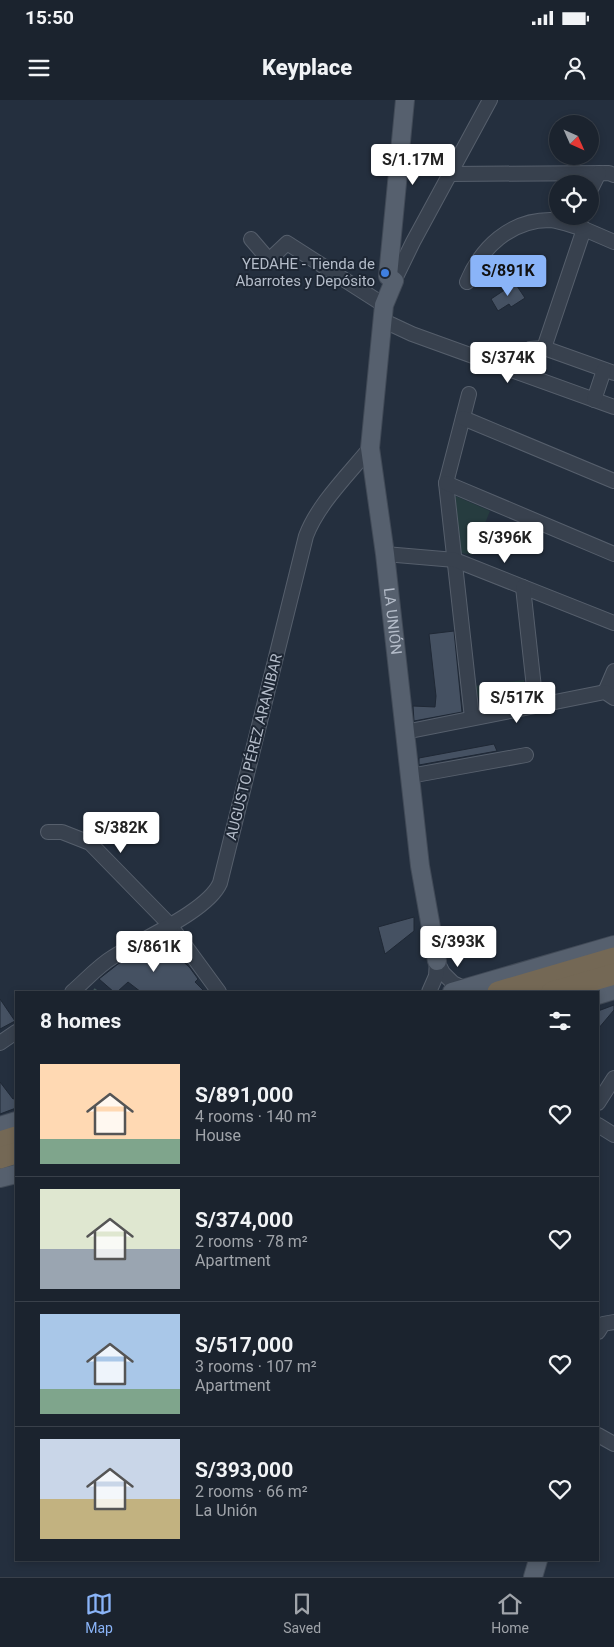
<!DOCTYPE html>
<meta charset="utf-8">
<style>
:root{--surface:#1b232e;--page:#242b36;--text:#f1f3f6;--muted:#a0a4aa;--line:#39404a;--accent:#8ab4f8}
body{margin:0;font-family:Roboto,sans-serif;background:var(--page);color:var(--text);height:100vh;display:flex;flex-direction:column;font-size:19px;white-space:nowrap}
*{box-sizing:border-box;margin:0}
p{font-size:16px;color:var(--muted)}
.icon{flex:none;width:28px;height:28px;fill:none;stroke:currentColor;stroke-width:2;stroke-linecap:round;stroke-linejoin:round}
.map{position:relative;flex:1;overflow:hidden}
.details{position:absolute;left:15px;top:891px;width:584px;height:570px;display:flex;flex-direction:column;background:var(--surface);border-radius:0px;box-shadow:0 2px 8px #0003,0 0 0 1px var(--line)}
.details>*{flex:none}
.needle{width:32px;rotate:135deg}
.tools{position:absolute;left:549px;top:15px;display:grid;gap:10px}
.tools a{display:grid;place-items:center;width:50px;height:50px;border-radius:50%;background:var(--surface);box-shadow:0 2px 8px #0003,0 0 0 1px var(--line);font-size:25px}
.price{position:absolute;translate:-50% -42px;padding:0 11px;border-radius:5px;background:#fff;color:#222;font-size:16px;line-height:32px;filter:drop-shadow(0 1px 2px #0008)}
.price::after{content:'';position:absolute;left:50%;top:30px;width:15px;height:11px;margin-left:-8px;background:inherit;clip-path:polygon(0 0,100% 0,50% 100%)}
.price.selected{background:var(--accent);color:#111}
ul{padding:0;list-style:none}
li{display:flex;align-items:center;gap:15px;height:125px;padding:0 25px}
li+li{border-top:1px solid var(--line)}
li span{display:grid;place-items:center;flex:none;width:140px;height:100px;border-radius:0px;color:#555}
li>.icon{margin-inline-start:auto}
span .icon{width:60px;height:60px;fill:#fffc;stroke-width:1}
li b{font-size:21px}
h2{display:flex;justify-content:space-between;align-items:center;height:60px;padding:0 25px;font-size:21px}
.status{display:flex;justify-content:space-between;align-items:center;height:35px;padding:0 25px;background:var(--surface);direction:ltr}
.status svg{height:14px;fill:currentColor}
header{display:flex;justify-content:space-between;align-items:center;height:65px;padding:0 25px;background:var(--surface);font-size:22px;font-weight:800}
.tabs{display:flex;justify-content:space-around;align-items:center;height:70px;border-top:1px solid var(--line);background:var(--surface);font-size:14px;color:var(--muted)}
.tabs a{display:grid;justify-items:center;gap:2px}
.tabs .selected{color:var(--accent)}
.map>svg:first-child{display:block}
</style>
<div class="status"><b>15:50</b><svg viewBox="0 0 49 12"><path d="M0 12V9h3v3zM5 12V6h3v6zM10 12V3h3v9zM15 12V0h3v12zM26 1h20v11H26zM47 4h2v5h-2z"/></svg></div>
<header><svg class="icon" aria-label="menu" viewBox="0 0 24 24"><path d="M4 6h16M4 12h16M4 18h16"/></svg>Keyplace<svg class="icon" aria-label="person" viewBox="0 0 24 24"><circle cx="12" cy="8" r="4"/><path d="M4 21q1-7 8-7t8 7"/></svg></header>
<div class="map">
<svg width="614" height="1477" viewBox="0 0 614 1477">
<rect width="100%" height="100%" fill="#242f3e"/>
<g fill="#263c3f">
<path d="M451,394l39,17 -18,44 -15,-3z"/>
<path d="M524,580l2,20 -43,8 -9,-22z"/>
</g>
<g fill="#455162" stroke="#1f2835">
<path d="M515,183l10,15 -14,9 -2,-3 -11,7 -7,-12z"/>
<path d="M454,531l8,81 -48,9 -1,-15 22,1 1,-11 -7,-62z"/>
<path d="M494,644l3,7 -78,14v-7z"/>
<path d="M414,817v14l-29,23 -7,-27z"/>
<path d="M162,841l28,27 8,11 -3,3 10,10h-64l-13,-10 -11,10h-3l-15,-13 19,-15 19,-10 5,5z"/>
<path d="M0,899l15,22 -15,8z"/>
<path d="M614,905v5l-16,19v-18z"/>
<path d="M0,982l13,17 3,-1v10l-16,6z"/>
</g>
<g fill="none" stroke-linecap="round" stroke-linejoin="round">
<defs>
<g id="minor">
<path d="M450,74l159,-1 5,2"/>
<path d="M590,91l9,-18"/>
<path d="M251,139l18,21 18,-17 97,62"/>
<path d="M394,181l19,-39 77,-142"/>
<path d="M467,182c14,-34 43,-62 83,-62 11,1 23,6 34,9"/>
<path d="M382,220l30,14 202,73"/>
<path d="M544,248l40,-119 30,13"/>
<path d="M492,262l23,-4 15,-9 14,-1 70,25"/>
<path d="M469,294l-23,89 26,235"/>
<path d="M594,300l10,-30"/>
<path d="M463,318l151,63"/>
<path d="M446,383l168,71"/>
<path d="M385,454l70,6 159,63"/>
<path d="M523,487l13,119"/>
<path d="M605,592l9,-21"/>
<path d="M405,632l200,-40 9,6"/>
<path d="M410,676l116,-21"/>
<path d="M48,732h14l28,11 80,82 49,67"/>
<path d="M437,861l6,12 10,10 15,7"/>
<path d="M72,892c13,-11 26,-26 41,-35 27,-17 95,-46 107,-74l86,-347c12,-32 42,-61 64,-88"/>
<path d="M429,892l7,-16 1,-15"/>
<path d="M0,943l16,-11"/>
<path d="M598,1003l16,-25"/>
<path d="M598,1025l16,10"/>
<path d="M598,1232l5,-8 11,-2"/>
<path d="M598,1335l16,9"/>
</g>
<g id="major">
<path id="s1" d="M405,0l-17,176 6,5 -10,24 -14,143 15,106 35,312 17,95"/>
<path d="M452,892l162,-47"/>
<path d="M598,895l16,-5"/>
<path d="M0,1026l16,-5"/>
<path d="M0,1078l16,-4"/>
<path d="M533,1477l5,-17"/>
</g>
<g id="highway">
<path d="M498,892l116,-34"/>
<path d="M552,892l62,-18"/>
<path d="M0,1042l16,-5"/>
<path d="M0,1058l16,-5"/>
</g>
</defs>
<use href="#minor" stroke="#565f6c" stroke-width="16"/>
<use href="#major" stroke="#414a57" stroke-width="20"/>
<use href="#highway" stroke="#434c59" stroke-width="24"/>
<path stroke="#44595c" stroke-width="2" stroke-dasharray="4 4" stroke-linecap="butt" d="M94,889l4,3"/>
<use href="#minor" stroke="#38414e" stroke-width="14"/>
<use href="#major" stroke="#56606e" stroke-width="18"/>
<use href="#highway" stroke="#746855" stroke-width="21"/>
</g>
<circle fill="#3f7fe0" stroke="#1d2633" stroke-width="2" cx="385" cy="173" r="5"/>
<g text-anchor="middle" stroke-width="4" stroke-linejoin="round" paint-order="stroke">
<g font-size="15" fill="#b4bcc9" stroke="#1d2633" text-anchor="end">
<text x="375" y="169">YEDAHE - Tienda de<tspan x="375" dy="17">Abarrotes y Depósito</tspan></text>
</g>
<g font-size="15" fill="#b4bcc9" stroke="#1d2633">
<text dy="5" stroke="none"><textPath href="#s1" startOffset="529">LA UNIÓN</textPath></text>
<text transform="translate(254 647) rotate(-76)" y="5">AUGUSTO PÉREZ ARANIBAR</text>
</g>
</g>
</svg>
<div class="tools">
<a><svg class="needle" viewBox="-14 -14 28 28"><path d="M0-13l5 13h-10z" fill="#e53935"/><path d="M0 13l5-13h-10z" fill="#a0a4aa"/></svg></a>
<a><svg class="icon" aria-label="locate" viewBox="0 0 24 24"><circle cx="12" cy="12" r="6"/><path d="M12 2v4M12 18v4M2 12h4M18 12h4"/></svg></a>
</div>
<b class="price" style="left:413px;top:86px">S/1.17M</b>
<b class="price selected" style="left:508px;top:197px">S/891K</b>
<b class="price" style="left:508px;top:284px">S/374K</b>
<b class="price" style="left:505px;top:464px">S/396K</b>
<b class="price" style="left:517px;top:624px">S/517K</b>
<b class="price" style="left:121px;top:754px">S/382K</b>
<b class="price" style="left:458px;top:868px">S/393K</b>
<b class="price" style="left:154px;top:873px">S/861K</b>
<section class="details">
<h2>8 homes<svg class="icon" aria-label="filters" viewBox="0 0 24 24"><path d="M4 7h16M4 17h16"/><circle cx="9" cy="7" r="2"/><circle cx="15" cy="17" r="2"/></svg></h2>
<ul>
<li><span style="background:linear-gradient(#ffd9b3 75%,#7fa58c 0)"><svg class="icon" aria-label="home" viewBox="0 0 24 24"><path d="M3 11l9-7 9 7M6 9v11h12V9"/></svg></span><div><b>S/891,000</b><p>4 rooms · 140 m²</p><p>House</p></div><svg class="icon" aria-label="heart" viewBox="0 0 24 24"><path d="M12 20l-8-8c-3-5 5-10 8-4 3-6 11-1 8 4z"/></svg></li>
<li><span style="background:linear-gradient(#dfe7d0 60%,#9aa5b1 0)"><svg class="icon" aria-label="home" viewBox="0 0 24 24"><path d="M3 11l9-7 9 7M6 9v11h12V9"/></svg></span><div><b>S/374,000</b><p>2 rooms · 78 m²</p><p>Apartment</p></div><svg class="icon" aria-label="heart" viewBox="0 0 24 24"><path d="M12 20l-8-8c-3-5 5-10 8-4 3-6 11-1 8 4z"/></svg></li>
<li><span style="background:linear-gradient(#a9c7e8 75%,#7fa58c 0)"><svg class="icon" aria-label="home" viewBox="0 0 24 24"><path d="M3 11l9-7 9 7M6 9v11h12V9"/></svg></span><div><b>S/517,000</b><p>3 rooms · 107 m²</p><p>Apartment</p></div><svg class="icon" aria-label="heart" viewBox="0 0 24 24"><path d="M12 20l-8-8c-3-5 5-10 8-4 3-6 11-1 8 4z"/></svg></li>
<li><span style="background:linear-gradient(#c9d6e8 60%,#c2b280 0)"><svg class="icon" aria-label="home" viewBox="0 0 24 24"><path d="M3 11l9-7 9 7M6 9v11h12V9"/></svg></span><div><b>S/393,000</b><p>2 rooms · 66 m²</p><p>La Unión</p></div><svg class="icon" aria-label="heart" viewBox="0 0 24 24"><path d="M12 20l-8-8c-3-5 5-10 8-4 3-6 11-1 8 4z"/></svg></li>
</ul>
</section>
</div>
<nav class="tabs">
<a class="selected"><svg class="icon" aria-label="map" viewBox="0 0 24 24"><path d="M3 6l6-2 6 2 6-2v14l-6 2-6-2-6 2zM9 4v14M15 6v14"/></svg>Map</a>
<a><svg class="icon" aria-label="saved" viewBox="0 0 24 24"><path d="M7 4h10v16l-5-4-5 4z"/></svg>Saved</a>
<a><svg class="icon" aria-label="home" viewBox="0 0 24 24"><path d="M3 11l9-7 9 7M6 9v11h12V9"/></svg>Home</a>
</nav>
